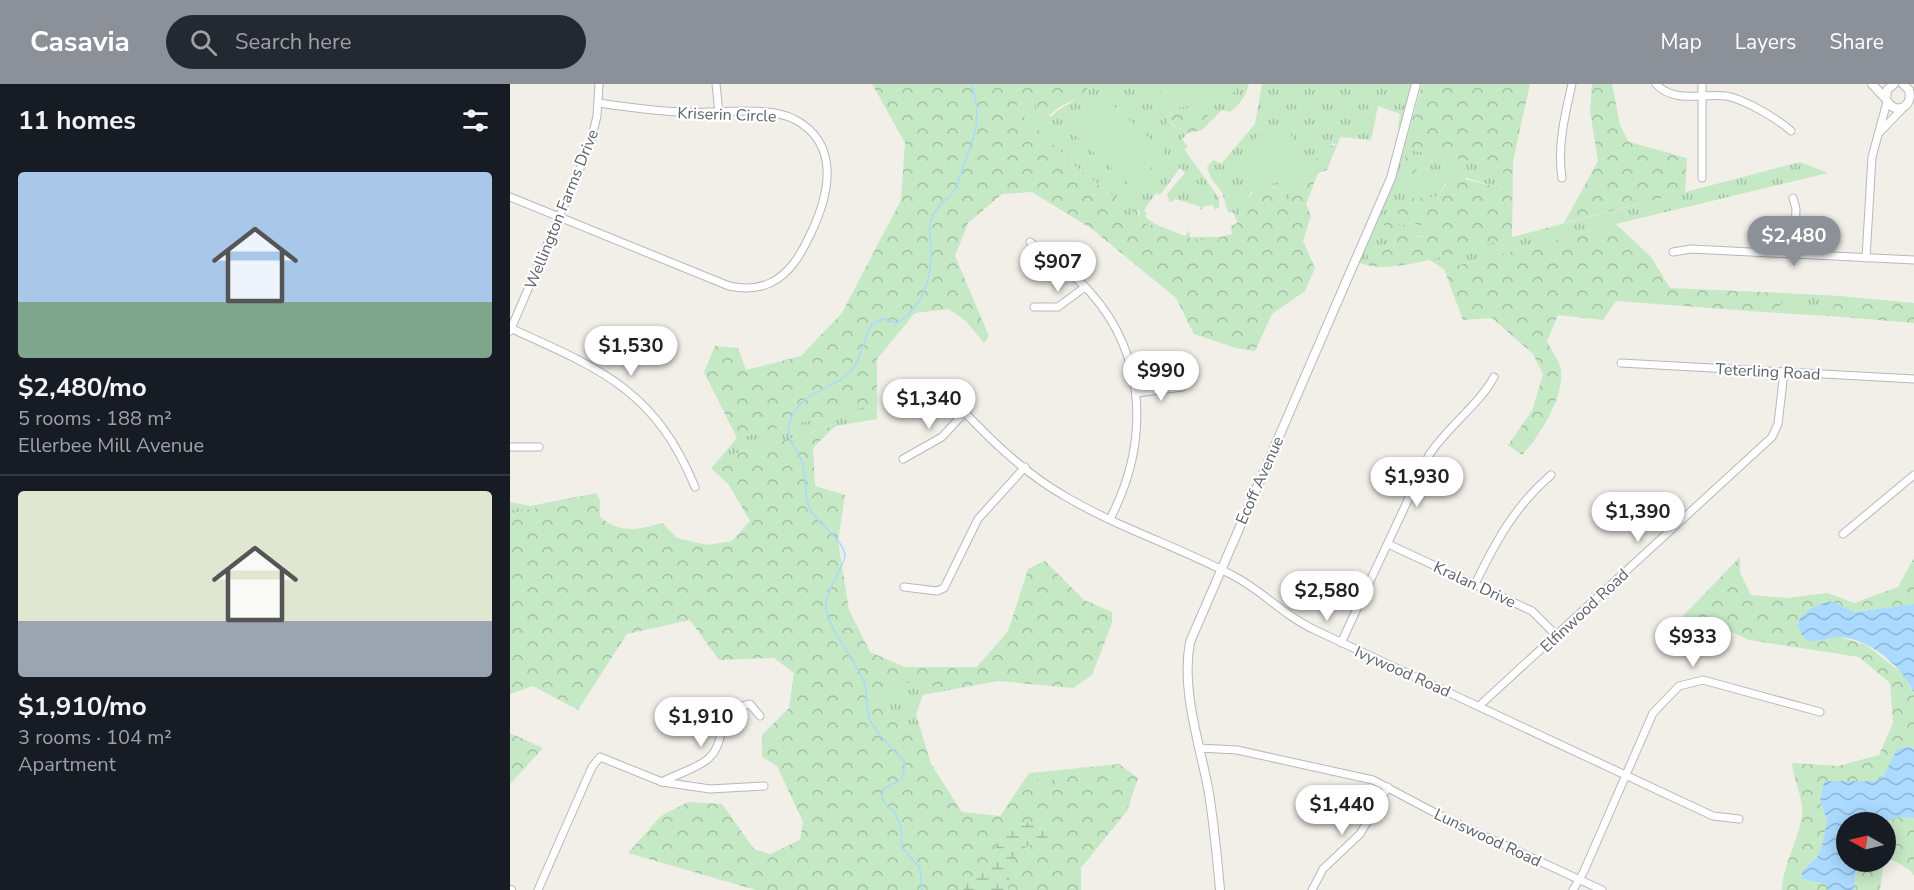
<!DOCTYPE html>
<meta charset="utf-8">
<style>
:root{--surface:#171b24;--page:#242831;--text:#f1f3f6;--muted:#9ea1a6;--line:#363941;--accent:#8c9099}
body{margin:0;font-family:"Nunito Sans",sans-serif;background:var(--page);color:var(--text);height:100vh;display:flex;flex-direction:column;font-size:22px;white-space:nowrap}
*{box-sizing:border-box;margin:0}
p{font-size:20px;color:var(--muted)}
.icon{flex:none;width:33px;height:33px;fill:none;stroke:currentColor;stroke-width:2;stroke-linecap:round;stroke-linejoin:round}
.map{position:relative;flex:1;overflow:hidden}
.details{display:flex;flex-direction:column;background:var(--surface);width:510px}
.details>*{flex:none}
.needle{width:39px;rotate:278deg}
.buttons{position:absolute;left:1326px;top:728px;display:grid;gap:12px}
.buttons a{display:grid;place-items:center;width:60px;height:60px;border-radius:50%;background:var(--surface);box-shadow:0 3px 15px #0003;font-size:30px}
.price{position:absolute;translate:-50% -51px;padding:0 14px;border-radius:21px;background:#fff;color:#222;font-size:20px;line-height:39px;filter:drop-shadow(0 2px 3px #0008)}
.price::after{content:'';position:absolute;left:50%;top:36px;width:18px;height:14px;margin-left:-9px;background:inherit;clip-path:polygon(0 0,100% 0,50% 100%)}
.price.active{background:var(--accent);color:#fff}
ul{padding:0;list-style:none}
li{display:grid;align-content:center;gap:12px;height:318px;padding:0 18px}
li+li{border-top:2px solid var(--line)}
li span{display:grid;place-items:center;height:186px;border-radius:6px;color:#555}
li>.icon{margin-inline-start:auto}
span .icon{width:108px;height:108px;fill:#fffc;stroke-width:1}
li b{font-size:26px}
h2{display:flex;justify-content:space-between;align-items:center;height:72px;padding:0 18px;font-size:26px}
header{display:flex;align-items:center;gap:36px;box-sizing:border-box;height:84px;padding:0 30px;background:var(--accent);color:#fff}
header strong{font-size:28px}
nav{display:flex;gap:33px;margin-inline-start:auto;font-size:21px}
.search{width:420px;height:54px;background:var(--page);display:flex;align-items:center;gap:15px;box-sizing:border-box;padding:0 21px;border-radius:33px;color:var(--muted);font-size:22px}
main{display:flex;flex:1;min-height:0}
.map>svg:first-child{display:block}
</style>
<header>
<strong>Casavia</strong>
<div class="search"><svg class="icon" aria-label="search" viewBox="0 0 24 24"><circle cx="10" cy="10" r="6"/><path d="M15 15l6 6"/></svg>Search here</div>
<nav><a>Map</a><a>Layers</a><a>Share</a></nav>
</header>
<main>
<section class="details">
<h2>11 homes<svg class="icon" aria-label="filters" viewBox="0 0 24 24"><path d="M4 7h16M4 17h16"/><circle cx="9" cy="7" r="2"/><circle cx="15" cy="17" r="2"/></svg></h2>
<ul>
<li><span style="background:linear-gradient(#a9c7e8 70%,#7fa58c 0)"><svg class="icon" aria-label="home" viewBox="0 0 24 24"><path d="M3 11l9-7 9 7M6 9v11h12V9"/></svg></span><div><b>$2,480/mo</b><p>5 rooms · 188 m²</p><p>Ellerbee Mill Avenue</p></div></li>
<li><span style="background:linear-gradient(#dfe7d0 70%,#9aa5b1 0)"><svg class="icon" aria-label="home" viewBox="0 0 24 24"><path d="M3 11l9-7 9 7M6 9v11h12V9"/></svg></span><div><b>$1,910/mo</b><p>3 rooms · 104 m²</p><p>Apartment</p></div></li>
</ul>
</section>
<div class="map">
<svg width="1404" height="806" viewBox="0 0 1404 806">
<defs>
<pattern id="grass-tufts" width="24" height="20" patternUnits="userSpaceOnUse" patternTransform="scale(1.5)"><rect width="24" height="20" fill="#c5e8c5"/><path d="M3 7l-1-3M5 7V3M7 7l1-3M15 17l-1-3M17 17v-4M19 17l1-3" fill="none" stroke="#a3c0a4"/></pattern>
<pattern id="forest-crowns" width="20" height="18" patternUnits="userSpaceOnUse" patternTransform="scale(1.5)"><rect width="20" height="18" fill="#c5e8c5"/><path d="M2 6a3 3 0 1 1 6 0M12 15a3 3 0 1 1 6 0" fill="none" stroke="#a3c0a4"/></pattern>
<pattern id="wetland-marsh" width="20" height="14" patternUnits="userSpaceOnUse" patternTransform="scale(1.5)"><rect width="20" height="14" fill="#c5e8c5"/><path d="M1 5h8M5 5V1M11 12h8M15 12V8" fill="none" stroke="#a3c0a4"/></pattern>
<pattern id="water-waves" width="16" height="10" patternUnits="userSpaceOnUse" patternTransform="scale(1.5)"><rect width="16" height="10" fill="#aadaff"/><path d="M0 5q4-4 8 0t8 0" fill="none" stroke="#8eb4d2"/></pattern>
</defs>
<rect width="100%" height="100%" fill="#f1efe8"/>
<g fill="url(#grass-tufts)">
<path d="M579,0h160c-3,11 -9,21 -19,28l-8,-2 -11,11 -6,-10 -8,-5 -23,5 -7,7 1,5 20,10 -6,6 6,8 -4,2 35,49v9l-4,3 -2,-5 -9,1 -3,4 -2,-4 -24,-7 -3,3 -3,-1 -2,-7 18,-21 -5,-5 -20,27 -4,-2 -12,17 3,3 -2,4 12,8 28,11 4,-6 1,7h30l-2,5c-30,-3 -52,-8 -78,-21l-1,-11 -8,-1 2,5 -3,4 -10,-3 -2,-15 -43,-34 -56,-55 -3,-5 4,-4 15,1 16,14c12,-14 31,-15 38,-33z"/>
<path d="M752,0h150l-11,45 -3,-3 2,-12 -22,-8 -7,34 -30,-3 -4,8 -5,-2 -47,60 -3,1 -1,-14 -7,-3 -14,6 -9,-1 -15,28 -2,-7 -6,-1 -6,-20 -11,-14 -4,-11 6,-7 8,4 34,-40z"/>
<path d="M894,65l93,17 9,8 -9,13 -30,-9 -22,6 -7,12 -7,2 -17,26 11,2 5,7 -4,4 -37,-3 6,8 -2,5 -24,4 -2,14 -9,-2z"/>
<path d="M1290,78l28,11 -212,51 -172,45 -16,-10z"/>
<path d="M1274,209l56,3 -5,6 -5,14 -52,-3z"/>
<path d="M367,320v15l-42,7 -115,32 17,-20z"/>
<path d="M86,409l-86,21v-12l20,4z"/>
<path d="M386,597l58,8 -31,6 -7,19 5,17 -20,-3c-12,-13 -20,-25 -14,-43z"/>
<path d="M550,686l-7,17 -9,7 -6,-14 2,-8z"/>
</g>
<g fill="url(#forest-crowns)">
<path d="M362,0h217c-5,14 -14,15 -26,21 -9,4 -11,11 -21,13l-5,-3 -2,-12 -15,-1 -4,4 3,5 56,55 43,34 2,15 10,3 3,-4 -2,-8 5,-1 4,16c26,13 48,18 77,21l3,-5 12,-3 -1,-8 5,-2 4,-17 14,-16 6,2c9,-4 10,-8 21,-3l1,14 3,-1 41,-57 11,-1 -10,25 -9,3 -12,31 5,12 -8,25 12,27 -10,23 -33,23 -17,37 -19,-3 -42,-14 -18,-36 -84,-69 -60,-37 -30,2 -34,29 -13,33 34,80 -5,7 -18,-22 -17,-12 -34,4 -38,46v45l-140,34 -33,-66 11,-26 23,2 8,22 55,-14 41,-43 59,-113 4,-57z"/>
<path d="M912,0h108l-17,77 -1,76c-34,9 -113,37 -145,28l2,-14 16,-6 8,2 2,-4 -12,-20 2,-4 25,10 5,8h11l3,-3 -4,-8 -11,-2 -16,-10v-8l7,-7 33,-3 14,-20 45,11 9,-12 -9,-9 -93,-17z"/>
<path d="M1082,0h20l8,41 9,17 58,16 -2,34 -121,31 34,-62 -8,-50z"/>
<path d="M687,22l8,5 6,10 -9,9 -14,3 -20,-11 -1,-4 7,-7z"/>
<path d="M896,71l13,3 2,5 -6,9 10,3 -5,12 -8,1 -5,-5 -3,-12 -5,-2z"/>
<path d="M1106,140l35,33 19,31 114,5 -6,20 -162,-12 -13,19 -45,-5 -11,26c4,8 10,17 13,25 8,25 -21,72 -38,89l-14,-10 24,-34 11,-37 -10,-20 -41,-36 -29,2 -19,-51z"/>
<path d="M1330,212l74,7v20l-84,-7 5,-14z"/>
<path d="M325,342l-22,22 2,38 30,9 -7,46 11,69 21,42 35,15h72l31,-36 20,-62 17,-8 39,39 28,12v11l-20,52 -19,13 -75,-7 -44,8 -58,-8 -9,4c-6,18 2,30 14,43l20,3 10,33 31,48 38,4 29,-43 11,-1 -2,8 6,14 9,-7 7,-17 59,-6 19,14 -11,33 -46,57v22h-325l-128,-37 33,-37 27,-14 34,2 32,45 16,5 30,-14 3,-18 -26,-56 -15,-9v-22l27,-27 5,-35 -20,-15 -55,2 -29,-40 -63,14 -49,76 -45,-24 -23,8v-180l86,-21 4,7v17c21,17 37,13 62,6l15,15 30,7 25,-4 18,-20 -21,-36 -18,-17 9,-10z"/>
<path d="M1230,473v16l11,22 36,3 40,-5 27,10 44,-16 16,-29v46l-59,8 -26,-11 -30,18v10l4,8h38l25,8 37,29 11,19v56l-7,-3 -10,3 -13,26 -6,6h-54l-4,19 7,21 -5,25 -5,11 -15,14v8l24,5 2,6h-46c1,-26 17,-49 20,-76 2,-16 -9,-34 -10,-51l46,3 41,-11 14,-32 -3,-40 -31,-26 -110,-17 -45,-21h-24z"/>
<path d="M0,649l33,15 -33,36z"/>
<path d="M1389,733l15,1v58l-4,-6 -19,-11 -8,6 -3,25h-26l3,-29h29l-2,-39z"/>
</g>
<path fill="url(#wetland-marsh)" d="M536,737l4,9 -3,8c-32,10 -35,20 -39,52h-45l3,-6 25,-18c6,-35 21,-44 55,-45z"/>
<g fill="#c5e8c5">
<path d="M649,0h77v5l-6,7 -58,14 -7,-3z"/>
<path d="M590,10l65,58 -32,36 -65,-59z"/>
<path d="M776,44c9,8 19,39 15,50l-43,8 -7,-2 -5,-29 11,-19z"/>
</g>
<g fill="url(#water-waves)">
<path d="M1320,517l25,11 59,-8v89c-12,-27 -45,-55 -75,-56 -9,0 -20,5 -28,4 -5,0 -8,-4 -10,-8 -11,-19 15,-27 29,-32z"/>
<path d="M1397,662l7,3v69l-15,-1 -15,5h-38v39h11l-3,29h-26l-2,-6 -24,-5v-8l15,-14 5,-11 5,-25 -7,-21 4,-19h54l6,-6 13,-26z"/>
</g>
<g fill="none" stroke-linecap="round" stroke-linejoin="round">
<path stroke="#aadaff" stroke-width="1.5" d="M412,806l-2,-22 -18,-21 -1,-20 -7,-16 -9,-7 -3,-7 1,-8c13,-8 23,-5 21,-28 -12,-12 -24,-24 -33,-39 -6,-11 -3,-28 -7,-40 -8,-23 -39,-55 -38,-78 0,-15 21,-42 19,-50 -5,-18 -25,-28 -34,-43 -9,-16 -3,-33 -9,-49 -4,-13 -17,-20 -13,-37 8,-34 43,-34 61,-53 12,-13 13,-34 23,-49l11,-4 13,4c25,-16 34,-41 34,-70 0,-12 -4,-24 1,-36 6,-14 18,-18 23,-28 3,-5 4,-12 6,-17 13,-33 22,-52 11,-88"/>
<defs>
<g id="minor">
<path d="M206,0l3,29"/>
<path d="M1146,0c19,20 46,9 70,12 18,3 52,23 65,35"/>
<path d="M1369,49l23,-24"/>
<path d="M1052,94c-5,-31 3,-64 10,-94"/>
<path d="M1192,94v-94"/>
<path d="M0,113l219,89c14,3 28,3 41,-3 20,-9 31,-29 40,-48 19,-39 32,-91 -16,-116 -29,-14 -81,-5 -114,-7 -27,-1 -54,-5 -81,-9"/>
<path d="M1283,114l3,11 -2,45"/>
<path d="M520,158c20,16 43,31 60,50 58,65 59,152 20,227"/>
<path d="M1163,168l18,-3 223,11"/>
<path d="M1356,174l6,-101 15,-55"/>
<path d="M524,223h24l27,-20"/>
<path d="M0,244c91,41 145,62 185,159"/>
<path d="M0,247l80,-186 7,-29 2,-32"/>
<path d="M1111,279l293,16"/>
<path d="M431,302c33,38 78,84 122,109 53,32 114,51 169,80 30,15 52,41 83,55l398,186 26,3"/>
<path d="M627,309l45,-6"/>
<path d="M0,363h29"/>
<path d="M393,375l39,-22 23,-25"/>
<path d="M1333,450l71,-59"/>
<path d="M878,460l144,67 24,24"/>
<path d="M965,500c21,-43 40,-78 76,-109"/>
<path d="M394,503l33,4 7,-3 34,-69 47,-52"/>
<path d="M831,559l88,-188c19,-29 49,-49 65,-78"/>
<path d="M969,622l293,-269 6,-13 6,-52"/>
<path d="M689,664l38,2 136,30 66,35 163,75"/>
<path d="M152,698l48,7 54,-3"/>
<path d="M28,806l54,-123 8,-10 62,25c14,-8 35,-13 47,-24 20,-19 3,-46 41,-54l10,12"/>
<path d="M802,806l11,-21 37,-35 28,-47"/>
<path d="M1063,806l11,-19 69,-158 26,-27 24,-6 117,32"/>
</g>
<g id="tertiary">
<path d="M1362,0l14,15"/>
<path d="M1384,0l-7,6 -1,9c8,17 28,9 23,-9l-6,-6"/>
<path d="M0,806h1"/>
<path d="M710,806c-3,-34 -6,-68 -12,-102 -9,-47 -27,-98 -18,-146l201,-464 25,-94"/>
</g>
</defs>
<use href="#minor" stroke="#b5b8bc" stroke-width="9"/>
<use href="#tertiary" stroke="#b5b8bc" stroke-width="10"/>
<use href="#minor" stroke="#fff" stroke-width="7"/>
<use href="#tertiary" stroke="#fff" stroke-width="8"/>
</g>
<g text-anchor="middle" stroke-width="4.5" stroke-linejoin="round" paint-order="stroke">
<g font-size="16" fill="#5f6368" stroke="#fff">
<text transform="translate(217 30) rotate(2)" y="6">Kriserin Circle</text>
<text transform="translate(51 125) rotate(-68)" y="6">Wellington Farms Drive</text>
<text transform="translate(1258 287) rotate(3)" y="6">Teterling Road</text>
<text transform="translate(749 396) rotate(-66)" y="6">Ecoff Avenue</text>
<text transform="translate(965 500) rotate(25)" y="6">Kralan Drive</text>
<text transform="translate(1074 526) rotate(-43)" y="6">Elfinwood Road</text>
<text transform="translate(893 587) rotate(24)" y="6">Ivywood Road</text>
<text transform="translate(978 753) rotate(25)" y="6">Lunswood Road</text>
</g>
</g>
</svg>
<div class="buttons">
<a><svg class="needle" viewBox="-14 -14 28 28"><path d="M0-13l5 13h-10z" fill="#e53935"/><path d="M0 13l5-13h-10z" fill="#9ea1a6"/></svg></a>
</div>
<b class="price active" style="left:1284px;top:183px">$2,480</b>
<b class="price" style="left:548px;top:209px">$907</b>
<b class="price" style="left:121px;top:293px">$1,530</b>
<b class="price" style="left:651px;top:318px">$990</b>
<b class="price" style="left:419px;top:346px">$1,340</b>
<b class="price" style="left:907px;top:424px">$1,930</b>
<b class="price" style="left:1128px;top:459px">$1,390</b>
<b class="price" style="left:817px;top:538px">$2,580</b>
<b class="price" style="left:1183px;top:584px">$933</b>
<b class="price" style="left:191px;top:664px">$1,910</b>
<b class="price" style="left:832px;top:752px">$1,440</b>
</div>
</main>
